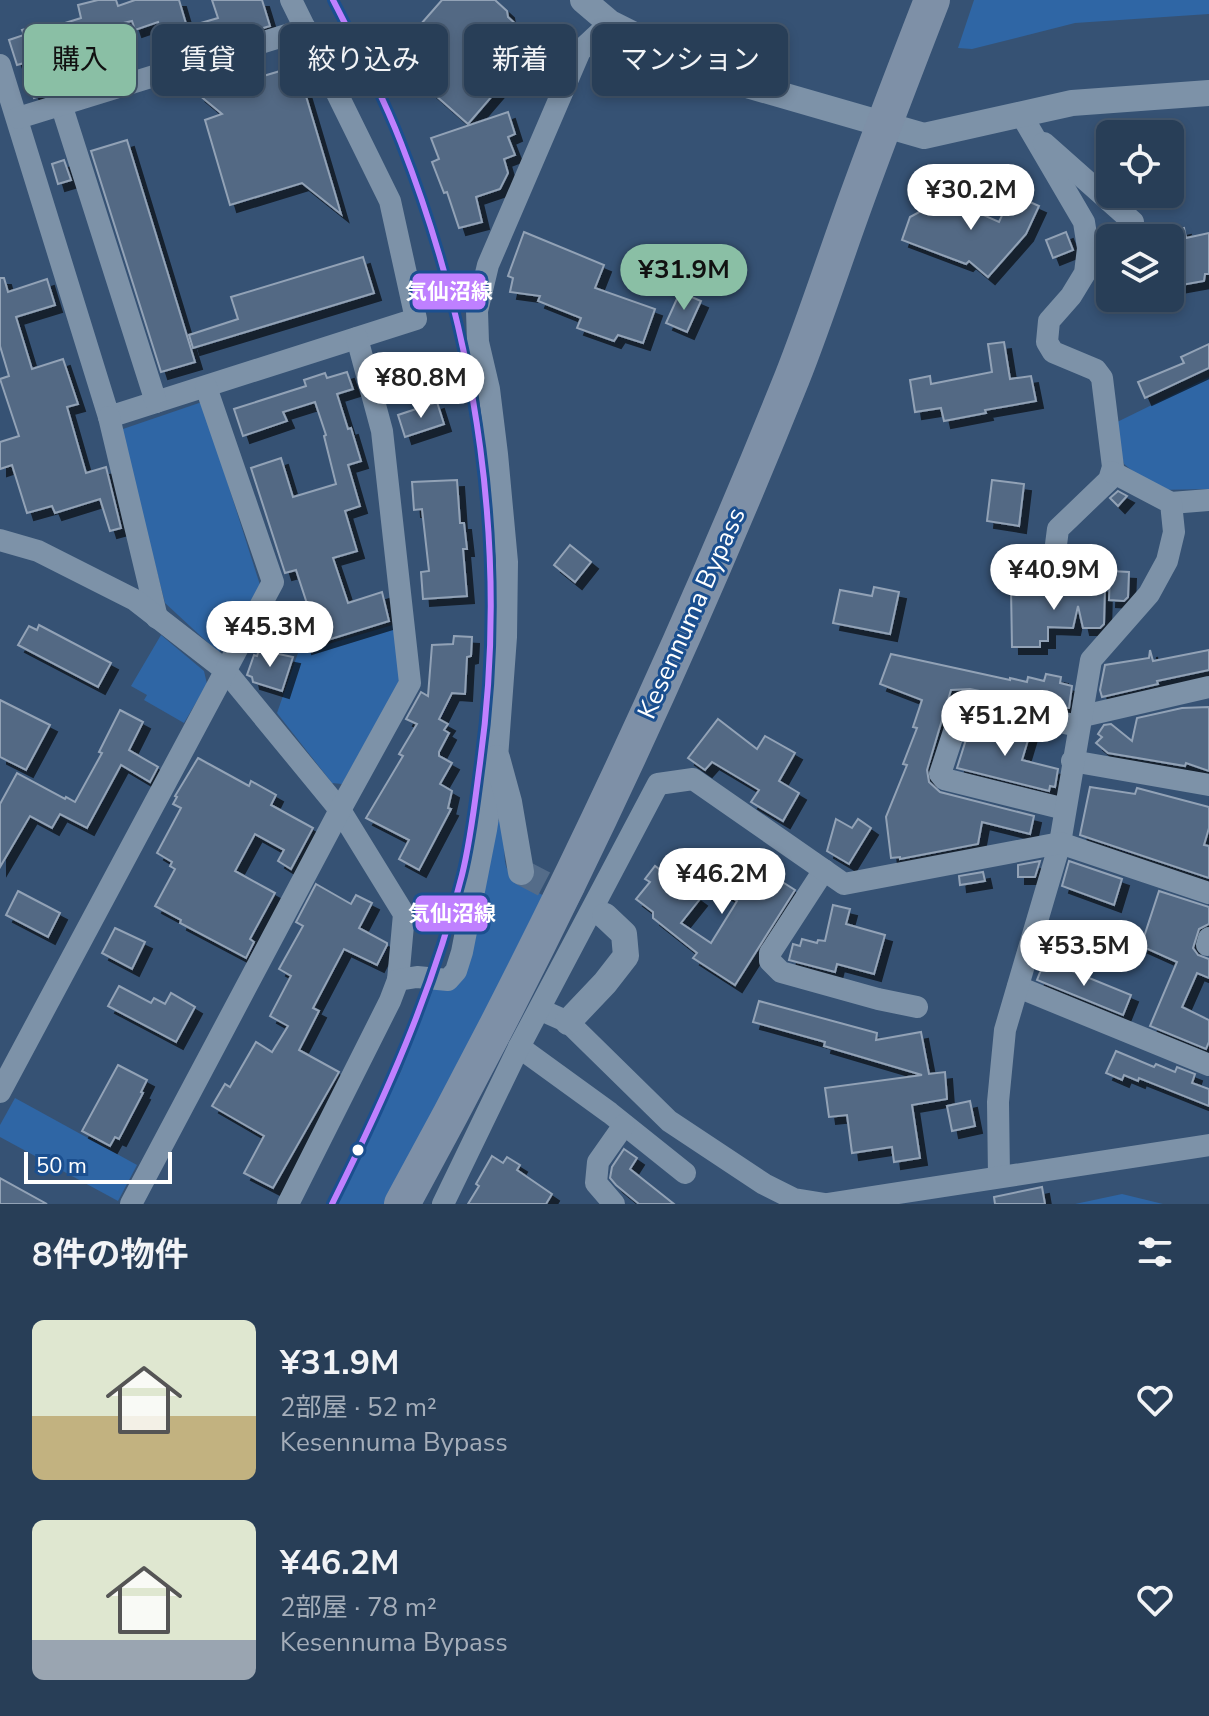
<!DOCTYPE html>
<html lang="ja">
<meta charset="utf-8">
<style>
:root{--surface:#283e57;--page:#344961;--text:#f1f3f6;--muted:#a5aeba;--line:#44576d;--accent:#8abfa5}
body{margin:0;font-family:"Nunito Sans","Noto Sans JP",sans-serif;background:var(--page);color:var(--text);height:100vh;display:flex;flex-direction:column;font-size:30px;white-space:nowrap}
*{box-sizing:border-box;margin:0}
p{font-size:26px;color:var(--muted)}
.icon{flex:none;width:44px;height:44px;fill:none;stroke:currentColor;stroke-width:2;stroke-linecap:round;stroke-linejoin:round}
.map{position:relative;height:1204px;overflow:hidden}
.panel{display:flex;flex-direction:column;background:var(--surface);flex:1}
.panel>*{flex:none}
.hud{position:absolute;left:24px;top:24px;width:800px;height:72px;display:flex;gap:16px}
.tools{position:absolute;left:1096px;top:120px;display:grid;gap:16px}
.tools a{display:grid;place-items:center;width:88px;height:88px;border-radius:12px;background:var(--surface);box-shadow:0 4px 12px #0003,0 0 0 2px var(--line);font-size:40px}
.scale{position:absolute;left:24px;bottom:20px;width:148px;box-sizing:border-box;padding-left:8px;border:4px solid #fff;border-top:0;font-size:22px;line-height:28px;white-space:nowrap;color:#fff;-webkit-text-stroke:6px #1b4f8f;paint-order:stroke}
.price{position:absolute;translate:-50% -68px;padding:0 18px;border-radius:28px;background:#fff;color:#222;font-size:26px;line-height:52px;filter:drop-shadow(0 2px 4px #0008)}
.price::after{content:'';position:absolute;left:50%;top:48px;width:24px;height:18px;margin-left:-12px;background:inherit;clip-path:polygon(0 0,100% 0,50% 100%)}
.price.on{background:var(--accent);color:#111}
ul{padding:0;list-style:none}
li{display:flex;align-items:center;gap:24px;height:200px;padding:0 32px}
li span{display:grid;place-items:center;flex:none;width:224px;height:160px;border-radius:12px;color:#555}
li>.icon{margin-inline-start:auto}
span .icon{width:96px;height:96px;fill:#fffc;stroke-width:1}
li b{font-size:34px}
h2{display:flex;justify-content:space-between;align-items:center;height:96px;padding:0 32px;font-size:34px}
.tag{padding:0 28px;border-radius:12px;background:var(--surface);box-shadow:0 4px 12px #0003,0 0 0 2px var(--line);font-size:28px;line-height:72px}
.tag.on{background:var(--accent);color:#111}
.map>svg:first-child{display:block}
</style>
<div class="map">
<svg width="1209" height="1204" viewBox="0 0 1209 1204">
<defs>
<filter id="shadow"><feDropShadow dx="7" dy="7" stdDeviation="0" flood-color="#0009"/></filter>
</defs>
<rect width="100%" height="100%" fill="#365274"/>
<g fill="#2f66a5">
<path d="M974,0h235v14l-134,9 -103,26 -14,-1z"/>
<path d="M1209,377v112l-53,1 -32,-26 -11,-40z"/>
<path d="M202,402l58,183 -41,68 -54,-50 -45,-173z"/>
<path d="M396,624l5,55 -59,105 -10,-1 -55,-70 21,-60z"/>
<path d="M161,635l43,36 3,13 -23,39 -40,-23 3,-5 -16,-9z"/>
<path d="M502,818l4,5c-3,53 -6,47 40,74l-154,307h-56l65,-133 33,-85 15,-1 49,-164z"/>
<path d="M15,1098l122,67 -19,36 -118,-64v-12z"/>
<path d="M1122,1194l41,10h-88z"/>
</g>
<g fill="#526984" stroke="#92a2b6" stroke-width="2" filter="url(#shadow)">
<path d="M98,0h18l2,6 17,-6h44l8,27 31,-9 -6,-18h50l8,26 -102,31 -10,-35 -23,8 -3,-9 -30,7 14,44 -26,8 -10,-34 -31,10 9,34 -24,8 -10,-35 -7,2 -8,-25 15,-5 -2,-5 23,-6 1,5 35,-11 -3,-13z"/>
<path d="M442,0h53l12,11 1,6 32,29 -13,15 -3,-2 -56,65 -76,-67z"/>
<path d="M297,66l37,124 7,24 -39,-31 -72,22 -25,-85 17,-6 -23,-19z"/>
<path d="M508,112l7,22 -7,3 7,18 -11,4 4,14 -8,16 -24,8 6,25 -23,6 -12,-36 -3,1 -12,-31 7,-3 -8,-21z"/>
<path d="M127,140l68,222 -34,10 -70,-221z"/>
<path d="M64,160l7,20 -13,4 -6,-20z"/>
<path d="M1012,194l27,12 -13,28 -38,43 -19,-16 -3,3 -64,-24 8,-23 35,-19 54,24z"/>
<path d="M1184,228l2,10 23,-5v41h-4l-1,7 -34,6v-56z"/>
<path d="M524,232l80,33 -9,23 60,21 -12,34 -25,-8 -4,6 -37,-13 4,-10 -43,-17 2,-5 -30,-4 3,-14 -5,-2z"/>
<path d="M1066,232l7,18 -20,8 -7,-18z"/>
<path d="M363,257l11,36 -181,55 -4,-13 49,-16 -7,-22z"/>
<path d="M0,278h4l4,14 39,-13 8,26 -39,12 16,52 31,-10 15,45 -11,3 19,66 20,-6 15,61 -11,3 -10,-32 -45,14 -3,-7 -25,7 -15,-48 -12,4v-27l19,-6 -19,-57 9,-3 -9,-30z"/>
<path d="M680,292l21,9 -14,31 -21,-9z"/>
<path d="M1004,342l6,37 21,-3 5,25 -51,9 1,3 -42,8 -3,-13 -26,4 -5,-32 20,-4 1,8 61,-12 -4,-28z"/>
<path d="M1209,344v24l-64,30 -7,-16 46,-19 -3,-6z"/>
<path d="M347,372l6,17 -16,5 11,35 3,-1 10,33 -13,4 12,41 -15,5 12,40 -24,7 15,45 34,-11 7,29 -84,26 -7,-27 13,-4 -15,-46 -11,3 -34,-105 30,-10 12,39 43,-13 -12,-48 2,-1 -11,-33 -32,10 4,9 -44,15 -9,-27 72,-23 -2,-6 21,-7 2,5z"/>
<path d="M437,402l7,22 -39,13 -7,-22z"/>
<path d="M457,480l3,43h4l3,26h-4l4,47 -44,3 -2,-27 8,-1 -7,-62 -8,1 -2,-28z"/>
<path d="M992,480l32,4 -5,42 -32,-5z"/>
<path d="M1118,491l9,5 -9,10 -8,-8z"/>
<path d="M570,545l21,17 -16,20 -21,-17z"/>
<path d="M1110,571l19,1 -1,25 -4,4 -15,-1z"/>
<path d="M1063,585l42,1 -1,38 -4,4h-17l-5,-22 -5,22 -25,-1v14h-8v6h-28l-1,-59h17l1,5 34,1z"/>
<path d="M874,587l25,5 -9,42 -57,-11 7,-33 32,6z"/>
<path d="M39,625l72,38 -13,24 -80,-42 11,-19 8,4z"/>
<path d="M454,636l18,1 -1,19 -4,1 -2,37 -13,-1 -13,26 9,5 -4,6 5,3 -10,19v4l13,7 -12,21 12,7 -4,17 3,1 -32,61 -20,-11 10,-19 -43,-22 37,-62 -4,-2 18,-30 -11,-5 15,-27 7,4 4,-51 21,-1z"/>
<path d="M259,650l34,7 -11,34 -29,-9 -1,-5 -5,-2 7,-20 3,1z"/>
<path d="M1150,650l3,11 56,-11v20l-52,11 1,3 -56,13 -2,-7 5,-25 44,-7z"/>
<path d="M891,654l119,26v-2l17,4 1,-5 16,4 2,-7 15,3 -1,6 12,3 -3,22h-6l-93,-19 -19,1 -24,80 2,12 11,10 94,24 -4,18 -48,-12 -4,22 -78,15v-2l-9,1 -5,-41 21,-52 -4,-1 14,-36 -4,-1 9,-27 -42,-16z"/>
<path d="M0,700l50,25 -24,45 -26,-13z"/>
<path d="M1209,707v64l-23,-8 -1,3 -77,-13 -12,-10 6,-6 -4,-3 6,-9 7,-1 21,17 5,-23 45,-10z"/>
<path d="M120,710l23,12 -14,28 29,17 -8,15 -29,-17 -34,63 -27,-14 -8,14 -22,-12 -30,51v-63l17,-31 48,26 1,-2 9,5 27,-49 -3,-1z"/>
<path d="M718,719l39,30 8,-13 30,17 -16,28 20,12 -16,28 -32,-19 8,-12 -47,-28 -7,8 -17,-12z"/>
<path d="M1001,724l30,6 -9,30 36,9 -3,18 -5,-1 -1,5 -92,-23 13,-41 29,6z"/>
<path d="M198,758l51,28 2,-5 25,14 -5,10 42,23 -22,41 -13,-8 6,-11 -29,-16 -20,37 40,22 -25,46 4,3 -8,16 -66,-35 1,-3 -26,-14 20,-37 -5,-3 2,-4 -15,-9 24,-45 -8,-4 4,-7 -2,-1z"/>
<path d="M1090,787l45,7 2,-6 72,19v21l-5,17 5,1v32l-129,-43z"/>
<path d="M836,819l16,9 6,-9 13,9 -22,36 -22,-13z"/>
<path d="M743,857l52,33 -60,95 -42,-27 4,-5 -44,-35v-6l-17,-13 14,-17 -5,-3 10,-13 45,33 -19,24 30,20 26,-42 -15,-10z"/>
<path d="M1040,861l-5,16h-17v-12z"/>
<path d="M1069,861l53,18 -8,26 -52,-19z"/>
<path d="M983,872l2,9 -25,4 -1,-9z"/>
<path d="M316,884l35,20 5,-9 16,8 -13,25 28,15v2l-10,20 -33,-16 -31,59 6,3 -20,39 40,22 -66,116 -29,-15 20,-37 -52,-30 13,-22 5,3 26,-45 16,10 16,-26 -18,-10 21,-40 -12,-7 24,-43 -7,-4z"/>
<path d="M18,891l42,22 -12,24 -42,-22z"/>
<path d="M1159,891l50,16v17l-10,5 -6,19 5,7 11,4v19l-12,-5 -15,34 27,13v22l-3,7 -56,-23 27,-64 -36,-16z"/>
<path d="M833,905l17,4 -4,15 39,11 -11,39 -37,-10 -2,8 -46,-12 4,-16 7,2 2,-7 15,4 1,-3 7,1z"/>
<path d="M115,928l30,14 -13,27 -30,-16z"/>
<path d="M1045,960l86,35 -8,20 -86,-35z"/>
<path d="M119,986l32,17 3,-5 11,6 6,-11 24,14 -19,35 -68,-36z"/>
<path d="M759,1001l118,32 -1,7 45,-8 8,42 16,-2 2,27 -35,6 8,53 -26,4 -2,-15 -40,6 -5,-38 -18,2 -4,-29 97,-13 -98,-29 1,-4 -72,-20z"/>
<path d="M1116,1051l38,16 2,-3 19,8 2,-5 18,7 -3,9 17,6v17l-70,-28 -1,3 -14,-6 -2,5 -16,-7z"/>
<path d="M118,1065l29,15 -6,12 2,1 -24,46 -4,-2 -5,9 -28,-15z"/>
<path d="M970,1101l5,25 -23,5 -5,-25z"/>
<path d="M624,1149l13,9 -7,11 44,35h-35l-23,-19 -6,-7 2,-11z"/>
<path d="M492,1156l11,7 4,-6 13,8 -3,5 35,24 -6,10h-78l11,-18 -3,-2z"/>
<path d="M0,1178l47,26h-47z"/>
<path d="M1042,1187l3,17h-50l-1,-7z"/>
</g>
<g fill="none" stroke-linecap="round" stroke-linejoin="round">
<path stroke="#546c89" stroke-width="26" stroke-dasharray="26 13" stroke-linecap="butt" d="M521,872l84,44"/>
<g stroke="#7d92a8" stroke-width="22">
<path d="M0,65l109,352 307,-98 -26,-118 -99,-201"/>
<path d="M61,104l95,298"/>
<path d="M1022,116l62,106 4,26 -3,25 -14,23 -22,25 -2,21 6,10 43,18 6,8 11,89 -4,13 -51,49 -5,39"/>
<path d="M18,118l288,-89"/>
<path d="M1044,143l89,79"/>
<path d="M109,417l48,201"/>
<path d="M1171,503l38,-3"/>
<path d="M0,540l38,11 97,49 90,70 115,140 64,104 -6,66"/>
<path d="M1083,716l126,-29"/>
<path d="M1072,761l137,24"/>
<path d="M1065,809l-121,-30 -4,-5 22,-67 5,-4 112,23"/>
<path d="M824,870l-54,83v8l11,11 97,27 39,8"/>
<path d="M1207,945l2,-7"/>
<path d="M1018,987l191,78"/>
<path d="M541,1010l27,12 101,99 95,63 30,15 31,5"/>
<path d="M519,1047l91,66 75,60"/>
<path d="M0,1092l273,-510 -67,-195"/>
<path d="M999,1176l-1,-74 7,-72 55,-187 31,-183 58,-66 18,-33 7,-29 -3,-29 -59,-31"/>
<path d="M131,1204l209,-394 70,-127 -28,-252 -25,-93"/>
<path d="M288,1204l102,-203 8,-21 19,-3 31,3 8,-9 6,-19 24,-122 11,-72 9,-121 1,-75 -10,-108 -8,-65 -11,-47 -1,-31 11,-46 92,-214 30,-28"/>
<path d="M443,1204l76,-157 139,-263 35,-5 151,105 216,-41 149,50"/>
<path d="M614,1204l-18,-21 2,-21 26,-37"/>
<path d="M827,1204l382,-59"/>
</g>
<g stroke="#7d92a8" stroke-width="26">
<path d="M583,0l27,23 106,53 208,60 148,-33 137,-10"/>
<path d="M497,758l12,44 12,70"/>
<path d="M568,1022l37,-39 21,-27 -2,-22 -19,-18"/>
</g>
<path stroke="#7e90a7" stroke-width="36" d="M402,1204c147,-267 276,-543 390,-826 21,-53 39,-108 58,-161 26,-73 54,-145 82,-217"/>
<defs>
<path id="bus-1" d="M332,1204c53,-106 101,-213 130,-329 9,-36 13,-75 18,-112 29,-210 -2,-423 -79,-620 -19,-49 -44,-96 -68,-143"/>
</defs>
<use href="#bus-1" stroke="#1b4f8f" stroke-width="12"/>
<use href="#bus-1" stroke="#bf80ff" stroke-width="6"/>
</g>
<circle fill="#fff" stroke="#1b4f8f" stroke-width="3" cx="358" cy="1150" r="7"/>
<g text-anchor="middle" stroke-width="6" stroke-linejoin="round" paint-order="stroke">
<g font-size="26" fill="#fff" stroke="#1b4f8f">
<text transform="translate(691 613) rotate(-66)" y="9">Kesennuma Bypass</text>
</g>
</g>
<g stroke="#1b4f8f" stroke-width="3">
<rect x="411" y="272" width="76" height="39" rx="8" fill="#bf80ff"/>
<rect x="414" y="894" width="75" height="39" rx="8" fill="#bf80ff"/>
</g>
<g font-size="22" text-anchor="middle" font-weight="bold" fill="#fff">
<text x="449" y="299">気仙沼線</text>
<text x="452" y="921">気仙沼線</text>
</g>
</svg>
<div class="tools">
<a><svg class="icon" aria-label="locate" viewBox="0 0 24 24"><circle cx="12" cy="12" r="6"/><path d="M12 2v4M12 18v4M2 12h4M18 12h4"/></svg></a>
<a><svg class="icon" aria-label="layers" viewBox="0 0 24 24"><path d="M12 4l9 5-9 5-9-5zM3 14l9 5 9-5"/></svg></a>
</div>
<div class="scale">50 m</div>
<b class="price" style="left:971px;top:232px">¥30.2M</b>
<b class="price on" style="left:684px;top:312px">¥31.9M</b>
<b class="price" style="left:421px;top:420px">¥80.8M</b>
<b class="price" style="left:1054px;top:612px">¥40.9M</b>
<b class="price" style="left:270px;top:669px">¥45.3M</b>
<b class="price" style="left:1005px;top:758px">¥51.2M</b>
<b class="price" style="left:722px;top:916px">¥46.2M</b>
<b class="price" style="left:1084px;top:988px">¥53.5M</b>
<div class="hud">
<a class="tag on">購入</a>
<a class="tag">賃貸</a>
<a class="tag">絞り込み</a>
<a class="tag">新着</a>
<a class="tag">マンション</a>
</div>
</div>
<section class="panel">
<h2>8件の物件<svg class="icon" aria-label="filters" viewBox="0 0 24 24"><path d="M4 7h16M4 17h16"/><circle cx="9" cy="7" r="2"/><circle cx="15" cy="17" r="2"/></svg></h2>
<ul>
<li><span style="background:linear-gradient(#dfe7d0 60%,#c2b280 0)"><svg class="icon" aria-label="home" viewBox="0 0 24 24"><path d="M3 11l9-7 9 7M6 9v11h12V9"/></svg></span><div><b>¥31.9M</b><p>2部屋 · 52 m²</p><p>Kesennuma Bypass</p></div><svg class="icon" aria-label="heart" viewBox="0 0 24 24"><path d="M12 20l-8-8c-3-5 5-10 8-4 3-6 11-1 8 4z"/></svg></li>
<li><span style="background:linear-gradient(#dfe7d0 75%,#9aa5b1 0)"><svg class="icon" aria-label="home" viewBox="0 0 24 24"><path d="M3 11l9-7 9 7M6 9v11h12V9"/></svg></span><div><b>¥46.2M</b><p>2部屋 · 78 m²</p><p>Kesennuma Bypass</p></div><svg class="icon" aria-label="heart" viewBox="0 0 24 24"><path d="M12 20l-8-8c-3-5 5-10 8-4 3-6 11-1 8 4z"/></svg></li>
</ul>
</section>
